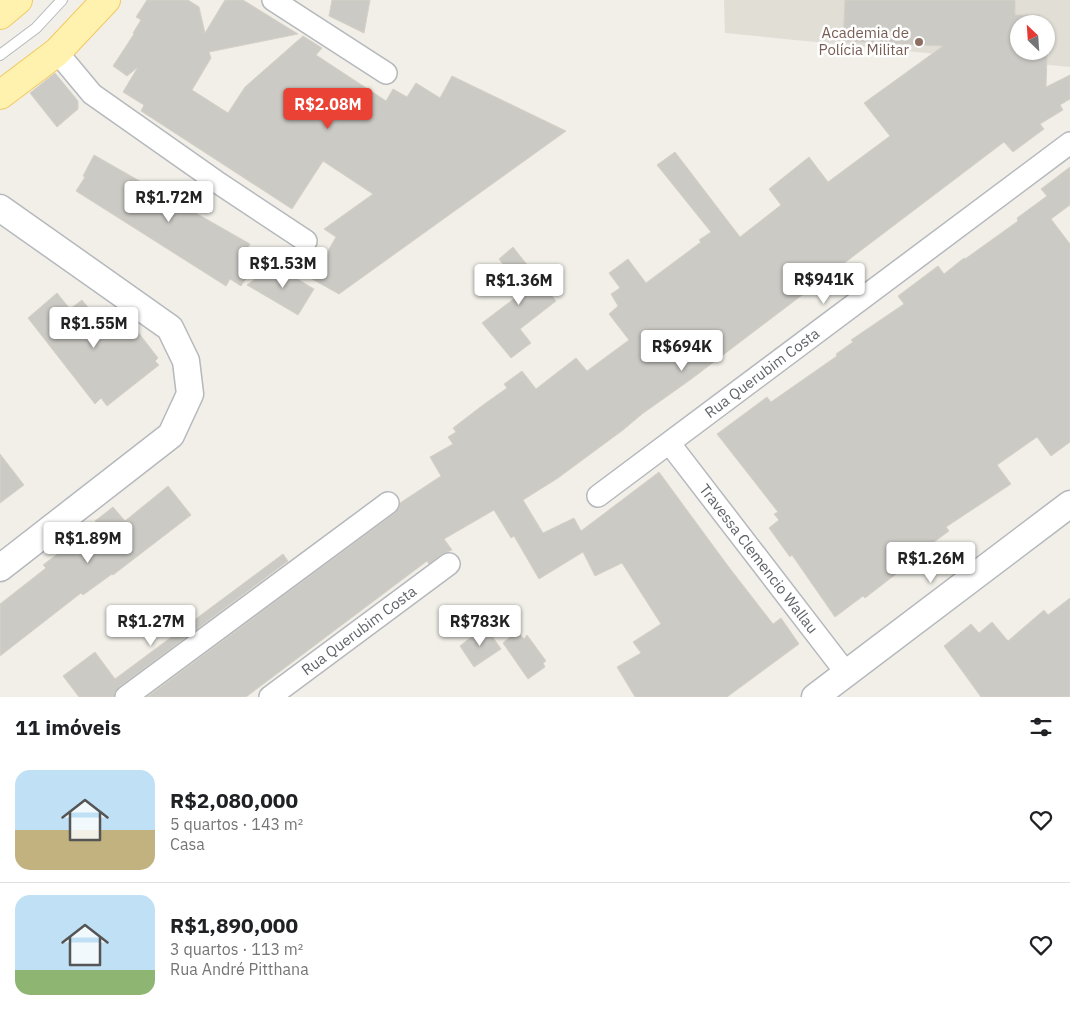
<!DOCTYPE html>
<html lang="pt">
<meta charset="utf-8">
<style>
:root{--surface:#fff;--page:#f6f6f6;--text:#202124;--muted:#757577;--line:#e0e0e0;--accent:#ea4335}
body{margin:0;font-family:"IBM Plex Sans",sans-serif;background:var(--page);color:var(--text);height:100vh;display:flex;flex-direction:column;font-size:19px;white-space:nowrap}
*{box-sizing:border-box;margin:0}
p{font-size:16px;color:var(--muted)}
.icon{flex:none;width:28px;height:28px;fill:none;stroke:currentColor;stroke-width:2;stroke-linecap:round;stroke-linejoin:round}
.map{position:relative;height:697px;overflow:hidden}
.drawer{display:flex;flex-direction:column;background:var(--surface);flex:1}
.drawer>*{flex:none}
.needle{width:32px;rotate:335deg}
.fabs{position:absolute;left:1010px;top:15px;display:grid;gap:10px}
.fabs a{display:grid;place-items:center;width:45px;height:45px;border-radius:50%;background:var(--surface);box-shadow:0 1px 4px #0004;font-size:25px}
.price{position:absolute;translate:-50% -42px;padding:0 11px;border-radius:5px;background:#fff;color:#222;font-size:16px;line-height:32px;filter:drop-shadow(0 1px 2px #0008)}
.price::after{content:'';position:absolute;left:50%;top:30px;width:15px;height:11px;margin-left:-8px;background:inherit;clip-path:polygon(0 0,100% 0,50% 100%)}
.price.on{background:var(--accent);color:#fff}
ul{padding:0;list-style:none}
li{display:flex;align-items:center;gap:15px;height:125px;padding:0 15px}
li+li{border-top:1px solid var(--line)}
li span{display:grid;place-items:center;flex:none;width:140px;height:100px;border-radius:15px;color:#555}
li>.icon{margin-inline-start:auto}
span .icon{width:60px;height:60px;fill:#fffc;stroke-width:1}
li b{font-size:21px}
h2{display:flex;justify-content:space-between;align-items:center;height:60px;padding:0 15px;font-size:21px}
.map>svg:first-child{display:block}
</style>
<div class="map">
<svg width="1070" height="697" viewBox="0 0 1070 697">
<rect width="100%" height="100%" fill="#f1efe8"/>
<path fill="#e1ded6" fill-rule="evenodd" d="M724,0h346v67l-345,-34zM1019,24h27v27h-27z"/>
<g fill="#cccac5" stroke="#d6d1c6" fill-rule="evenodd">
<path d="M147,0h41l11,7 6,26 20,-33h18l55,34 -89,18 2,6 -19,32 36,23 17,-26 58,-51 19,12 -6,7 70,46 7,-12 14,8 9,-14 24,15 12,-22 114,55 -227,163 -27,-15 24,-42 -12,-8 49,-35 -50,-33 -31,48 -151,-98 3,-6 -21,-13 15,-25 -11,9 -14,-10 21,-32 -1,-1 8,-13 -5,-3z"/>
<path d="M332,0h38l-6,33 -35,-17z"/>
<path d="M845,0h170v15h25v7h8l-2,65 24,-12v24l-10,6 3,5 -23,14 4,5 -31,23 -9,-10 -314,238 -48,34 -19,16 -65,48 -35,22 20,33 31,-15 7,13 78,-59 69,94 45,58 8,-6 18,26 -72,53h-92l-18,-30 24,-14 -8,-11 28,-18 -39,-61 -27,13 -12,-24 -44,27 -25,-43 -3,2 -17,-28 -50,29 8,11 -10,4 -13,10 -2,-3 -181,136h-99l248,-184 4,-5 1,-5 41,-27 -11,-19 23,-13 -5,-7 8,-5 -3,-4 30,-23 24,-17 -3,-4 18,-13 14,18 40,-31 11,13 42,-31 -20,-26 9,-8 -7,-12 9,-6 -11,-15 19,-14 18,24 55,-41 -2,-2 12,-8 -54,-67 18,-13 65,85 41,-32 -12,-16 40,-32 19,25 62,-46 -26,-33 79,-57 -100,-5zM1019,24h27v27h-27z"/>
<path d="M55,73l23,28v8l-21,18 -27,-34z"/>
<path d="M94,155l156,89 -3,5 13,8 -19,29 -11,-7 -4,7 -150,-95 9,-14 -2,-1z"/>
<path d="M1070,167v38l-19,14 19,25v198l-19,14 -14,-19 -40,28 14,19 -65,43 3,4 -55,40 2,3 -31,24 -2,-2 -28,21 -43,-62 -2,2 -21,-29 10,-8 -5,-6 4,-2 -61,-78 50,-37 4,5 66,-46 -1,-2 17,-12 -2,-2 53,-36 -6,-8 40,-30 6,8 20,-16 1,1 53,-38 -1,-3 30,-22 -6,-7z"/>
<path d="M513,247l43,54 -36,28 11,14 -20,15 -29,-35 42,-32 -25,-32z"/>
<path d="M274,265l40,24 -16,26 -51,-30z"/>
<path d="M57,293l13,16 12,-9 30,37 19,-14 27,35 -3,3 4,4 -52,41 -6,-8 -6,6 -67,-86z"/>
<path d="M0,454l24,31 -24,18z"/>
<path d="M168,486l23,29 -78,60 -1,-1 -29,21 -2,-2 -81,63v-52l46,-36 -3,-3 54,-41 -2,-3 18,-14 12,14z"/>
<path d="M283,554l5,7 -169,126 -4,5 -1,5h-35l-16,-21 32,-24 20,27z"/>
<path d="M1070,598v99h-89l-37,-51 27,-22 8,9 13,-11 16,19 36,-31 4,5z"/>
<path d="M485,626l16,23 -27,18 -14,-21z"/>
<path d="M517,631l7,8 3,-4 19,26 -3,2 2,4 -17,12 -25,-36z"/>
</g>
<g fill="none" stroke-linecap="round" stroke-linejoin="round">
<defs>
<path id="service" d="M0,55l36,-27 26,-28"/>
<g id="minor">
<path d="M273,0l113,73"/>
<path d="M57,52l35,42 128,90 86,57"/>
<path id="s1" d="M670,444l177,230"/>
<path id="s2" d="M598,496l472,-353"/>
<path d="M126,697l262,-194"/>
<path id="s3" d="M270,697l179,-133"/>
</g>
<g id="tertiary">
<path d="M0,208l170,120 16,33 4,33 -19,41 -171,133"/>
<path d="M815,697l255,-193"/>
</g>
<g id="primary">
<path d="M0,15l18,-15"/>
<path d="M0,95l57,-43 49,-52"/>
</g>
</defs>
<use href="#service" stroke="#b5b8bc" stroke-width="12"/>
<use href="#minor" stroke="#b5b8bc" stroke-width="24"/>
<use href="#tertiary" stroke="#b5b8bc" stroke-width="29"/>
<use href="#primary" stroke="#f2c960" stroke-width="30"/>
<use href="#service" stroke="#fff" stroke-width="10"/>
<use href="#minor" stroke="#fff" stroke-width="21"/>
<use href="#tertiary" stroke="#fff" stroke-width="26"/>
<use href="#primary" stroke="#fff2af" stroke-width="28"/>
</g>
<circle fill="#8d6e63" stroke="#fff" stroke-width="2" cx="919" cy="42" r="5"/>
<g text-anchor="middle" stroke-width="5" stroke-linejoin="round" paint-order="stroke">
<g font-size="15" fill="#785e54" stroke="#fff" text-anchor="end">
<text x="909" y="38">Academia de<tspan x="909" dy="17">Polícia Militar</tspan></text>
</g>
<g font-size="15" fill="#5f6368" stroke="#fff">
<text dy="5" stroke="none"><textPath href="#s2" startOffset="205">Rua Querubim Costa</textPath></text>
<text dy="5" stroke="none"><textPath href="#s1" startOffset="145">Travessa Clemencio Wallau</textPath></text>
<text dy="5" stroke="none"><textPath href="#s3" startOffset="111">Rua Querubim Costa</textPath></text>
</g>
</g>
</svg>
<div class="fabs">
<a><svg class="needle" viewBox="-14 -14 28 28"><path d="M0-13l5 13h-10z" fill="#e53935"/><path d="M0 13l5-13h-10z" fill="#757577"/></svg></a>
</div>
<b class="price on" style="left:328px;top:130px">R$2.08M</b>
<b class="price" style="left:169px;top:223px">R$1.72M</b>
<b class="price" style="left:283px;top:289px">R$1.53M</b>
<b class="price" style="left:824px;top:305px">R$941K</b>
<b class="price" style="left:519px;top:306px">R$1.36M</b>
<b class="price" style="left:94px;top:349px">R$1.55M</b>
<b class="price" style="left:682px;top:372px">R$694K</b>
<b class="price" style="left:88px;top:564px">R$1.89M</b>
<b class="price" style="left:931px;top:584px">R$1.26M</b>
<b class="price" style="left:151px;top:647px">R$1.27M</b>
<b class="price" style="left:480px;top:647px">R$783K</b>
</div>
<section class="drawer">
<h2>11 imóveis<svg class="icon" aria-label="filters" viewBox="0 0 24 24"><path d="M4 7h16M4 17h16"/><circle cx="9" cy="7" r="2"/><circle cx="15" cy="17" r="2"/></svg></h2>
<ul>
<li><span style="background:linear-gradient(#bfe0f5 60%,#c2b280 0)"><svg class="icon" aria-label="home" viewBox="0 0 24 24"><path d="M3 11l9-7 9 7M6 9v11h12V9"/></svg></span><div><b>R$2,080,000</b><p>5 quartos · 143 m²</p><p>Casa</p></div><svg class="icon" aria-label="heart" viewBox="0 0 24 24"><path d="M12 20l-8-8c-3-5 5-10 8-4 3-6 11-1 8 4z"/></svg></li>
<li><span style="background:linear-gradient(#bfe0f5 75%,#8fb573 0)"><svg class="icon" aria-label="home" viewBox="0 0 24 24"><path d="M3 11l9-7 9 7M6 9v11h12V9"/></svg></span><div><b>R$1,890,000</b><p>3 quartos · 113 m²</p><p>Rua André Pitthana</p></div><svg class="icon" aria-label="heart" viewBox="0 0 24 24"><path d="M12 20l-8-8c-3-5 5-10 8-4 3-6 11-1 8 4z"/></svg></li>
</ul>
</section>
